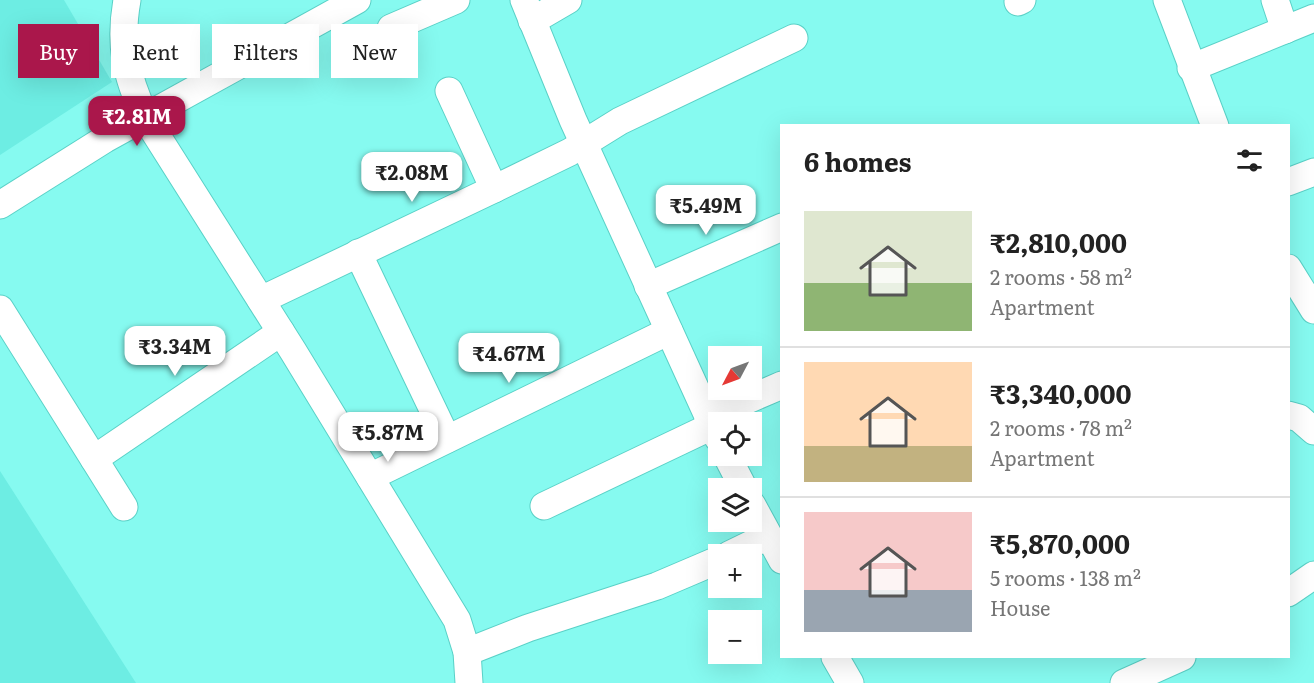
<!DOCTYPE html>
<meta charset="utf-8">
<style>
:root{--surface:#fff;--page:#f6f6f6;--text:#222;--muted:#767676;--line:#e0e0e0;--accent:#aa174b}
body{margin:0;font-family:Literata,serif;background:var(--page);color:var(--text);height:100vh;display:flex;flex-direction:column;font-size:22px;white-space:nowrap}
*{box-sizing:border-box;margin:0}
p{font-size:20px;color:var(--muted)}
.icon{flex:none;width:33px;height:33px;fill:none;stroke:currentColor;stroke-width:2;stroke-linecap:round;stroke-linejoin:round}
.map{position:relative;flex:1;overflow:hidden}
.drawer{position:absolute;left:780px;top:124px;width:510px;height:534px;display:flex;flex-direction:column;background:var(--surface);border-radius:0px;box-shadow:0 6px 24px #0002}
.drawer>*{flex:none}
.hud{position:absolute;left:18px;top:24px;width:570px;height:54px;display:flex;gap:12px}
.needle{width:39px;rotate:229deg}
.fabs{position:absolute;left:708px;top:346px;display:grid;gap:12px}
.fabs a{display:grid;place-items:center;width:54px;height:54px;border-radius:0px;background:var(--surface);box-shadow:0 6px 24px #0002;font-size:30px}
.price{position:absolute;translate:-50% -51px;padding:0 14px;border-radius:12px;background:#fff;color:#222;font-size:20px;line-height:39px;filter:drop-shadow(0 2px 3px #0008)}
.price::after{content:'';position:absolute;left:50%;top:36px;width:18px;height:14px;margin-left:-9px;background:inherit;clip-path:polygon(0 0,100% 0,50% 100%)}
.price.on{background:var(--accent);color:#fff}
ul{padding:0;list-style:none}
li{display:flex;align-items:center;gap:18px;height:150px;padding:0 24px}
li+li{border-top:2px solid var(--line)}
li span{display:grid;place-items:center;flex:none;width:168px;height:120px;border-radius:0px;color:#555}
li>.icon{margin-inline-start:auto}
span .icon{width:72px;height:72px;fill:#fffc;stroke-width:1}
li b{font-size:26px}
h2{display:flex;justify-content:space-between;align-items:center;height:72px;padding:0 24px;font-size:26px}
.chip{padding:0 21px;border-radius:0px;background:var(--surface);box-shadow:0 6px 24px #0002;font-size:21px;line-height:54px}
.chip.on{background:var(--accent);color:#fff}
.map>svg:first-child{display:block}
</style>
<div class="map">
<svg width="1314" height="683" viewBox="0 0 1314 683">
<rect width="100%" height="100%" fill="#86faf0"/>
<g fill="#6dede3">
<path d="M0,0h64l48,82 -112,73z"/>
<path d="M0,471l136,212h-136z"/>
</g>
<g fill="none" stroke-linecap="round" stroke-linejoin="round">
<defs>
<g id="street">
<path d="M127,0c-8,45 -1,75 18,117l148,234 164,269 10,32 2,31"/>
<path d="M524,0l49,120 145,318"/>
<path d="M1167,0l48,126"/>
<path d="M1275,0l10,30"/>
<path d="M1018,2l4,-2"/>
<path d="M532,21l36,-21"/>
<path d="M391,28l65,-28"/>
<path d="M1191,68l123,-50"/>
<path d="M449,91l45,98"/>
<path d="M1288,182l26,-10"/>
<path d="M0,205l105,-66 252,-139"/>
<path d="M358,253l89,186"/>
<path d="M1288,268l26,42"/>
<path d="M648,286l134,-59"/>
<path d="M261,300l233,-111 76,-37 50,-31 174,-83"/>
<path d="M0,309l124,198"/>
<path d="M1288,415l11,3 15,13"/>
<path d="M708,417l74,-32"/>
<path d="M727,456l17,33"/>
<path d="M94,459l187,-127"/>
<path d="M370,477l299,-146"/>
<path d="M752,505l30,55"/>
<path d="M544,506l168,-80"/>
<path d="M729,555l39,-19"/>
<path d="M1288,593l26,-18"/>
<path d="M467,652l61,-24 129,-42 61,-26"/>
<path d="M835,657l15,26"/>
<path d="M1124,683l58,-26"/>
</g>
</defs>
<use href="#street" stroke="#5ad1c7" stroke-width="29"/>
<use href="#street" stroke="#fff" stroke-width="27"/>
</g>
</svg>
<div class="fabs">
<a><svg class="needle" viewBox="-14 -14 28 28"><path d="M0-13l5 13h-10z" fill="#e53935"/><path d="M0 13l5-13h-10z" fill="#767676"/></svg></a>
<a><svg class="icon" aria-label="locate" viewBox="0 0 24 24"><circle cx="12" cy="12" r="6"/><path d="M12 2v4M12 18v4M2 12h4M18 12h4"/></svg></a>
<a><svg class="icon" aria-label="layers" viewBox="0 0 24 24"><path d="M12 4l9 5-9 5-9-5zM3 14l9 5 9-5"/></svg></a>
<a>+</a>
<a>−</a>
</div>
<b class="price on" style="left:137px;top:147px">₹2.81M</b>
<b class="price" style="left:412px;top:203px">₹2.08M</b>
<b class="price" style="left:706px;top:236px">₹5.49M</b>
<b class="price" style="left:175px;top:377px">₹3.34M</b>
<b class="price" style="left:509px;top:384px">₹4.67M</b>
<b class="price" style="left:388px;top:463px">₹5.87M</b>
<div class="hud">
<a class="chip on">Buy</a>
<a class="chip">Rent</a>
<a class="chip">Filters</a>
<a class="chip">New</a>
</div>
<section class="drawer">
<h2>6 homes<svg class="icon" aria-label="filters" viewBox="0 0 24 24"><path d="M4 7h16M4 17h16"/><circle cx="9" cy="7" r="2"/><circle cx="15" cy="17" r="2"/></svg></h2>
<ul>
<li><span style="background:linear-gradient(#dfe7d0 60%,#8fb573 0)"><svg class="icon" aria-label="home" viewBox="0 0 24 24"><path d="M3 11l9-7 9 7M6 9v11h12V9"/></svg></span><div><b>₹2,810,000</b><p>2 rooms · 58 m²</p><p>Apartment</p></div></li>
<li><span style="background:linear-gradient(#ffd9b3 70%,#c2b280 0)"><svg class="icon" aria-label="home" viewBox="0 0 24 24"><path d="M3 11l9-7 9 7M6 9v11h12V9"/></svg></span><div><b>₹3,340,000</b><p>2 rooms · 78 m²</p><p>Apartment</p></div></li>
<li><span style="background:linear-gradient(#f6c9c9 65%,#9aa5b1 0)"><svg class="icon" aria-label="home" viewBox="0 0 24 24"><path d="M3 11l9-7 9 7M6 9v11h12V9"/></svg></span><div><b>₹5,870,000</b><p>5 rooms · 138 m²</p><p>House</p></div></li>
</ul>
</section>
</div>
